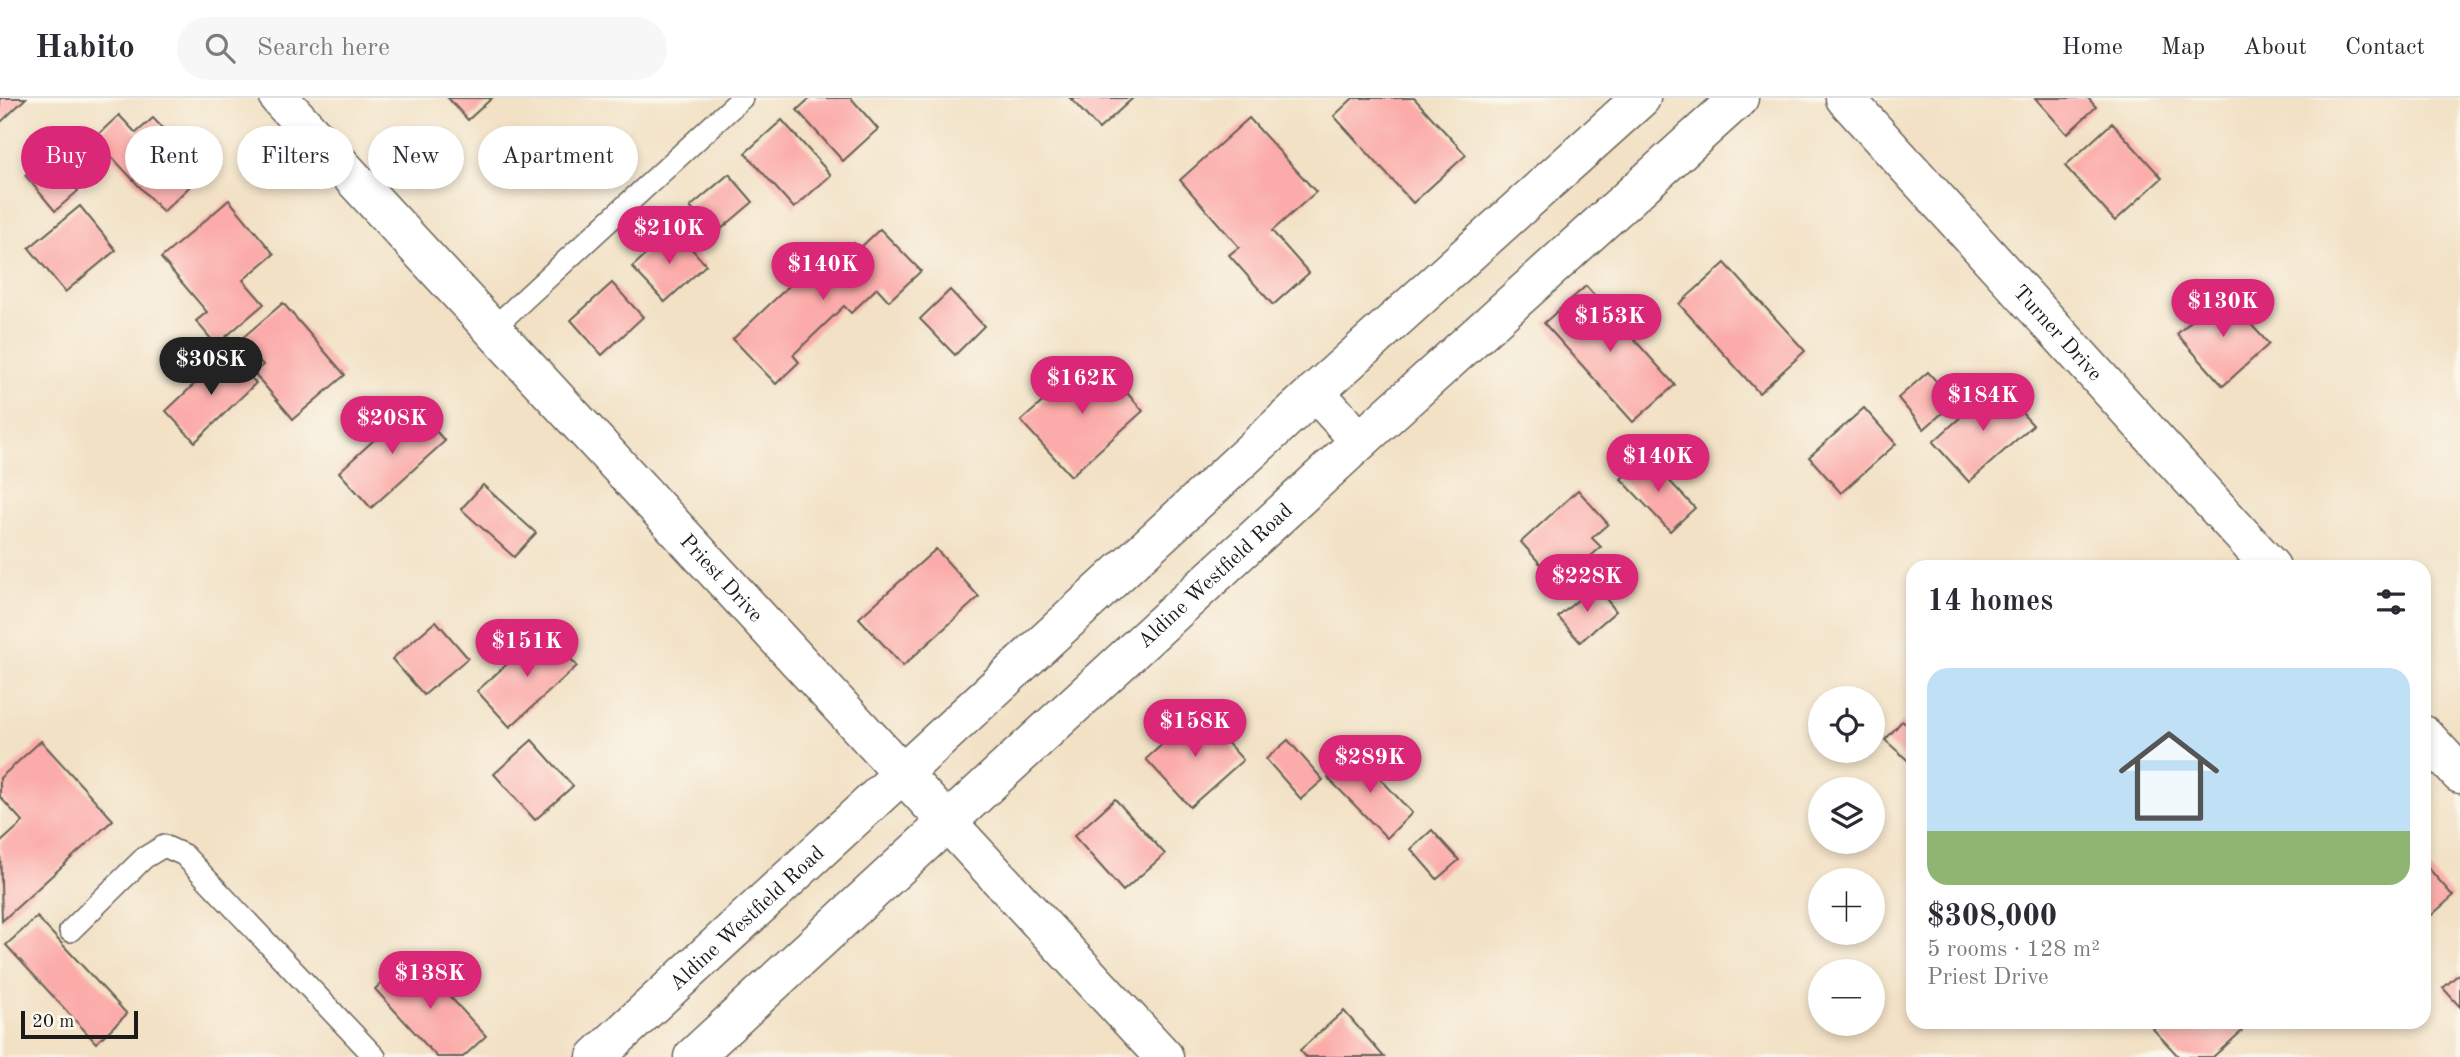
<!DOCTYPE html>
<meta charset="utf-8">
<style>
:root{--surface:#fff;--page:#f7f7f7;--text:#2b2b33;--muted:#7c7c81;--line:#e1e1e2;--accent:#db2777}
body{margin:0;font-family:"Old Standard TT",serif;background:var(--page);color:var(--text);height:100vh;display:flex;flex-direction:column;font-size:26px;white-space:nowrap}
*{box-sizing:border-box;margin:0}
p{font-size:23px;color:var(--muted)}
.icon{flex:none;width:38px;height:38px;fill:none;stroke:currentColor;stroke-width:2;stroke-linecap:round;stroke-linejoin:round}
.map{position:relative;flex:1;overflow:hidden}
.sheet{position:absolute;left:1906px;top:462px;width:525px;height:469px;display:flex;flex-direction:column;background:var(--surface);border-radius:21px;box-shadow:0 4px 10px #0003}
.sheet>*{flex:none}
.guide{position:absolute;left:21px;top:28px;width:665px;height:63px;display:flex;gap:14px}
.controls{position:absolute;left:1808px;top:588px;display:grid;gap:14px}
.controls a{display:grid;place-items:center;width:77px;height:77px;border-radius:50%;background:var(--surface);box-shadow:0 4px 10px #0003;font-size:35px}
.scale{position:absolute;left:21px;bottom:18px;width:117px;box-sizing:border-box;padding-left:7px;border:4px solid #1c1c1c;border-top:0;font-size:19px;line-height:24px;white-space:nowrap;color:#1c1c1c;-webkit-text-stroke:5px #fbf7ec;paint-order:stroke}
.price{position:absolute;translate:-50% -60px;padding:0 16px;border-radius:24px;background:var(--accent);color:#fff;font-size:23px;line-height:46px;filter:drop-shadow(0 2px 4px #0008)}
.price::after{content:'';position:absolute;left:50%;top:42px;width:21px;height:16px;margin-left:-10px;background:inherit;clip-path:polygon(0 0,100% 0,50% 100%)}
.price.on{background:#222;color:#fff}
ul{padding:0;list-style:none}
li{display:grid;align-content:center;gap:14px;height:371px;padding:0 21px}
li+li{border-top:2px solid var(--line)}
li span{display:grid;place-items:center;height:217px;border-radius:21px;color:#555}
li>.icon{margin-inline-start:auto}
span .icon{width:126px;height:126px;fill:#fffc;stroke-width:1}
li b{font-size:30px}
h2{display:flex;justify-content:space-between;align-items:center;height:84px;padding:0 21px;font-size:30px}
.tag{padding:0 24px;border-radius:32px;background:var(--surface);box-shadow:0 4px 10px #0003;font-size:24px;line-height:63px}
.tag.on{background:var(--accent);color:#fff}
header{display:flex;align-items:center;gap:42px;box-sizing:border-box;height:98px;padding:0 35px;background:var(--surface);border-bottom:2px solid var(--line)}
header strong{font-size:33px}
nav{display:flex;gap:38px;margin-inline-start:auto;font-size:24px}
.search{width:490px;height:63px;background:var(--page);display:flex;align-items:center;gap:18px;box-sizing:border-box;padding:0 24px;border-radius:38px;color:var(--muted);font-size:26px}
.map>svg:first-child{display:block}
</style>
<header>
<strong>Habito</strong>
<div class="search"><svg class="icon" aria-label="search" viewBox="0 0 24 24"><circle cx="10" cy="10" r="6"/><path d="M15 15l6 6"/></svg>Search here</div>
<nav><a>Home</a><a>Map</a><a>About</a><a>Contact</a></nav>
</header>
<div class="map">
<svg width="2460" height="959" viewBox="0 0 2460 959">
<rect width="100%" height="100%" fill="#fbf7ec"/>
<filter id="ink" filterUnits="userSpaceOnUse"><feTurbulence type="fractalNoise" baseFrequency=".0143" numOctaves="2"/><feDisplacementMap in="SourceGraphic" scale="14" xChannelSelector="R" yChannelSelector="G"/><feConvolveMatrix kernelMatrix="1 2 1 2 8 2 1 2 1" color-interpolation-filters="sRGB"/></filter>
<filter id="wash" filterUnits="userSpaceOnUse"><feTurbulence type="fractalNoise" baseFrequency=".00686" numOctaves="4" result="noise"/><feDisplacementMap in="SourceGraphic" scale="28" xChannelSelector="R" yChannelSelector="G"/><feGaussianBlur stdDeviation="1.57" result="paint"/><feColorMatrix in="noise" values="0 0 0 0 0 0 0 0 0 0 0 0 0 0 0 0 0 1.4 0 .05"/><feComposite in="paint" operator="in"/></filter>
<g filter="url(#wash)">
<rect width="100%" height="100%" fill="#f2e1c5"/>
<g id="blocks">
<g fill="#fbaba9">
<path d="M0,0h26l-26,25z"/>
<path d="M448,0h44l-24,22z"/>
<path d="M810,0h41l27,31 -35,32 -46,-51z"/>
<path d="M1070,0h63l-34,31z"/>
<path d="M1353,0h61l52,57 -53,48 -79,-87z"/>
<path d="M2035,0h53l8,9 -29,27z"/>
<path d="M119,17l17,18 17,-15 51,55 -41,39 -52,-56 -19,18 -17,-18z"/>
<path d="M1249,20l67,74 -44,39 37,42 -36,32 -44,-50 10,-8 -59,-67z"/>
<path d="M782,22l49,55 -37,33 -49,-55z"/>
<path d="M2112,25l50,55 -47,43 -50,-55z"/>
<path d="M48,57l30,36 -23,20 -30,-36z"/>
<path d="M729,76l24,28 -39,33 -24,-28z"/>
<path d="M229,102l45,54 -31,26 21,24 -48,41 -20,-24 11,-9 -46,-54z"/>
<path d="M80,108l36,44 -51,42 -36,-44z"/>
<path d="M674,131l32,36 -41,37 -33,-35z"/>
<path d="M880,131l41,42 -32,30 -12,-13 -26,25 -7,-7 -51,49 6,7 -23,22 -43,-45 75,-71 9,10 37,-35 5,6z"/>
<path d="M1725,165l80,88 -46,42 -80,-89z"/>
<path d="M612,185l31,34 -41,38 -31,-35z"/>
<path d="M1586,188l89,99 -42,37 -89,-99z"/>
<path d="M950,192l34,36 -29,29 -35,-36z"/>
<path d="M2222,195l47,51 -46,42 -46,-52z"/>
<path d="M283,205l62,72 -52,44 -39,-46 9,-8 -22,-26z"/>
<path d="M227,255l29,30 -61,59 -29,-31z"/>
<path d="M1094,258l49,55 -72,65 -50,-55z"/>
<path d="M1928,274l27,30 -31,27 -26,-31z"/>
<path d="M1996,287l37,40 -64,57 -36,-40z"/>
<path d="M412,307l33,36 -74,67 -32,-36z"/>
<path d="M1864,310l32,36 -55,49 -32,-36z"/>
<path d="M1646,358l49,52 -25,23 -49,-52z"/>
<path d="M483,387l53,48 -22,24 -53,-48z"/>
<path d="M1578,392l30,34 -16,14 9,9 -42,38 -38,-43z"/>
<path d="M936,451l43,48 -76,69 -44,-48z"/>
<path d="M1595,487l21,26 -36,31 -22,-25z"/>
<path d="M436,523l32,37 -44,37 -32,-36z"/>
<path d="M545,532l32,36 -67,61 -33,-36z"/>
<path d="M1199,613l44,49 -53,47 -44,-48z"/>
<path d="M1902,623l11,9v35l-28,-25z"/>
<path d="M532,642l41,46 -38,34 -41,-46z"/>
<path d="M1288,642l35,40 -22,19 -35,-40z"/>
<path d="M41,643l72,79 -111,101 -2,-78 23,-21 -23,-25v-19z"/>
<path d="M1355,653l57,62 -25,25 -59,-60z"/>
<path d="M1115,701l50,55 -42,37 -49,-55z"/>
<path d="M1432,732l27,30 -22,19 -26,-30z"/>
<path d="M2424,765l29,33 -29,26z"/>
<path d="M37,819l90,97 -31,29 -90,-98z"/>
<path d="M412,857l74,81 -23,21h-26l-62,-68z"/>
<path d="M2460,875v34l-17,-19z"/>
<path d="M1344,913l40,46h-78l-6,-7z"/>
<path d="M2161,924h91l-39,35h-34l-26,-28z"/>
</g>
</g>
</g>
<g filter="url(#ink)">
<use href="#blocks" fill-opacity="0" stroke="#676157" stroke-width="2"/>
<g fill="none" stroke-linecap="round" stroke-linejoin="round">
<defs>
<g id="lane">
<path d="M492,231l250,-231"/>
<path d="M70,833l74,-73 20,-12 20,9 191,202"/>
</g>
<g id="street">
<path id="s1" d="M279,0l885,959"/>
<path id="s2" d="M1845,0l426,469"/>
<path d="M2424,637l36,39"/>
</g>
<g id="secondary">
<path d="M1315,294l45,49"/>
<path id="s3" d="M596,959l719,-665 326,-294"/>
<path id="s4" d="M693,959l667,-616 379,-343"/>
</g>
</defs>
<use href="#lane" stroke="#676157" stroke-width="24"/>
<use href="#street" stroke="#676157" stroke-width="41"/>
<use href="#secondary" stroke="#676157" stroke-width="41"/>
<use href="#lane" stroke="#fff" stroke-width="21"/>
<use href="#street" stroke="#fff" stroke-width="38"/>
<use href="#secondary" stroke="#fff" stroke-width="38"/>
</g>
</g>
<g text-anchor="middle" stroke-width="5" stroke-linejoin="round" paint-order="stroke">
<g font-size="21" fill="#1c1c1c" stroke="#fbf7ec">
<text dy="7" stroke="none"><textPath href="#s2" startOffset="317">Turner Drive</textPath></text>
<text dy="7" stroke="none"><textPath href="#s4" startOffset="710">Aldine Westfield Road</textPath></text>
<text dy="7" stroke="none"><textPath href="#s1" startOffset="653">Priest Drive</textPath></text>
<text dy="7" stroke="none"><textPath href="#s3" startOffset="205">Aldine Westfield Road</textPath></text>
</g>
</g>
</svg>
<div class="controls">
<a><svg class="icon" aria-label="locate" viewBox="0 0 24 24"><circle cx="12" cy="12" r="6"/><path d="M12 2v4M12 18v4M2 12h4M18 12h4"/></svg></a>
<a><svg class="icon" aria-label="layers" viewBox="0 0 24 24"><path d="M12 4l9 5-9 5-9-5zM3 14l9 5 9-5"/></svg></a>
<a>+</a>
<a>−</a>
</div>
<div class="scale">20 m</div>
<b class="price" style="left:669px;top:168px">$210K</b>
<b class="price" style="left:823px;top:204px">$140K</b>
<b class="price" style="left:2223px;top:241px">$130K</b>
<b class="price" style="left:1610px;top:256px">$153K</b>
<b class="price on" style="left:211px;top:299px">$308K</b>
<b class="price" style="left:1082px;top:318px">$162K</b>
<b class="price" style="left:1983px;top:335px">$184K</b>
<b class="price" style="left:392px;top:358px">$208K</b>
<b class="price" style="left:1658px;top:396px">$140K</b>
<b class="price" style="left:1587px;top:516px">$228K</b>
<b class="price" style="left:527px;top:581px">$151K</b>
<b class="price" style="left:1195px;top:661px">$158K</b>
<b class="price" style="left:1370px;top:697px">$289K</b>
<b class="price" style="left:430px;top:913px">$138K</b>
<div class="guide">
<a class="tag on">Buy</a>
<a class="tag">Rent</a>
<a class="tag">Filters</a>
<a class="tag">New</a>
<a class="tag">Apartment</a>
</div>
<section class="sheet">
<h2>14 homes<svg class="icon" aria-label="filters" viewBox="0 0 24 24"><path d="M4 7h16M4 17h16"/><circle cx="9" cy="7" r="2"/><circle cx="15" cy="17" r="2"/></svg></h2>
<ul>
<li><span style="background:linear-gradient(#bfe0f5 75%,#8fb573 0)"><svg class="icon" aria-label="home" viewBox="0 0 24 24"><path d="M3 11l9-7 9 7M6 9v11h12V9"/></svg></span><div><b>$308,000</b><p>5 rooms · 128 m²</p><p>Priest Drive</p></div></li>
</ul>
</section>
</div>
